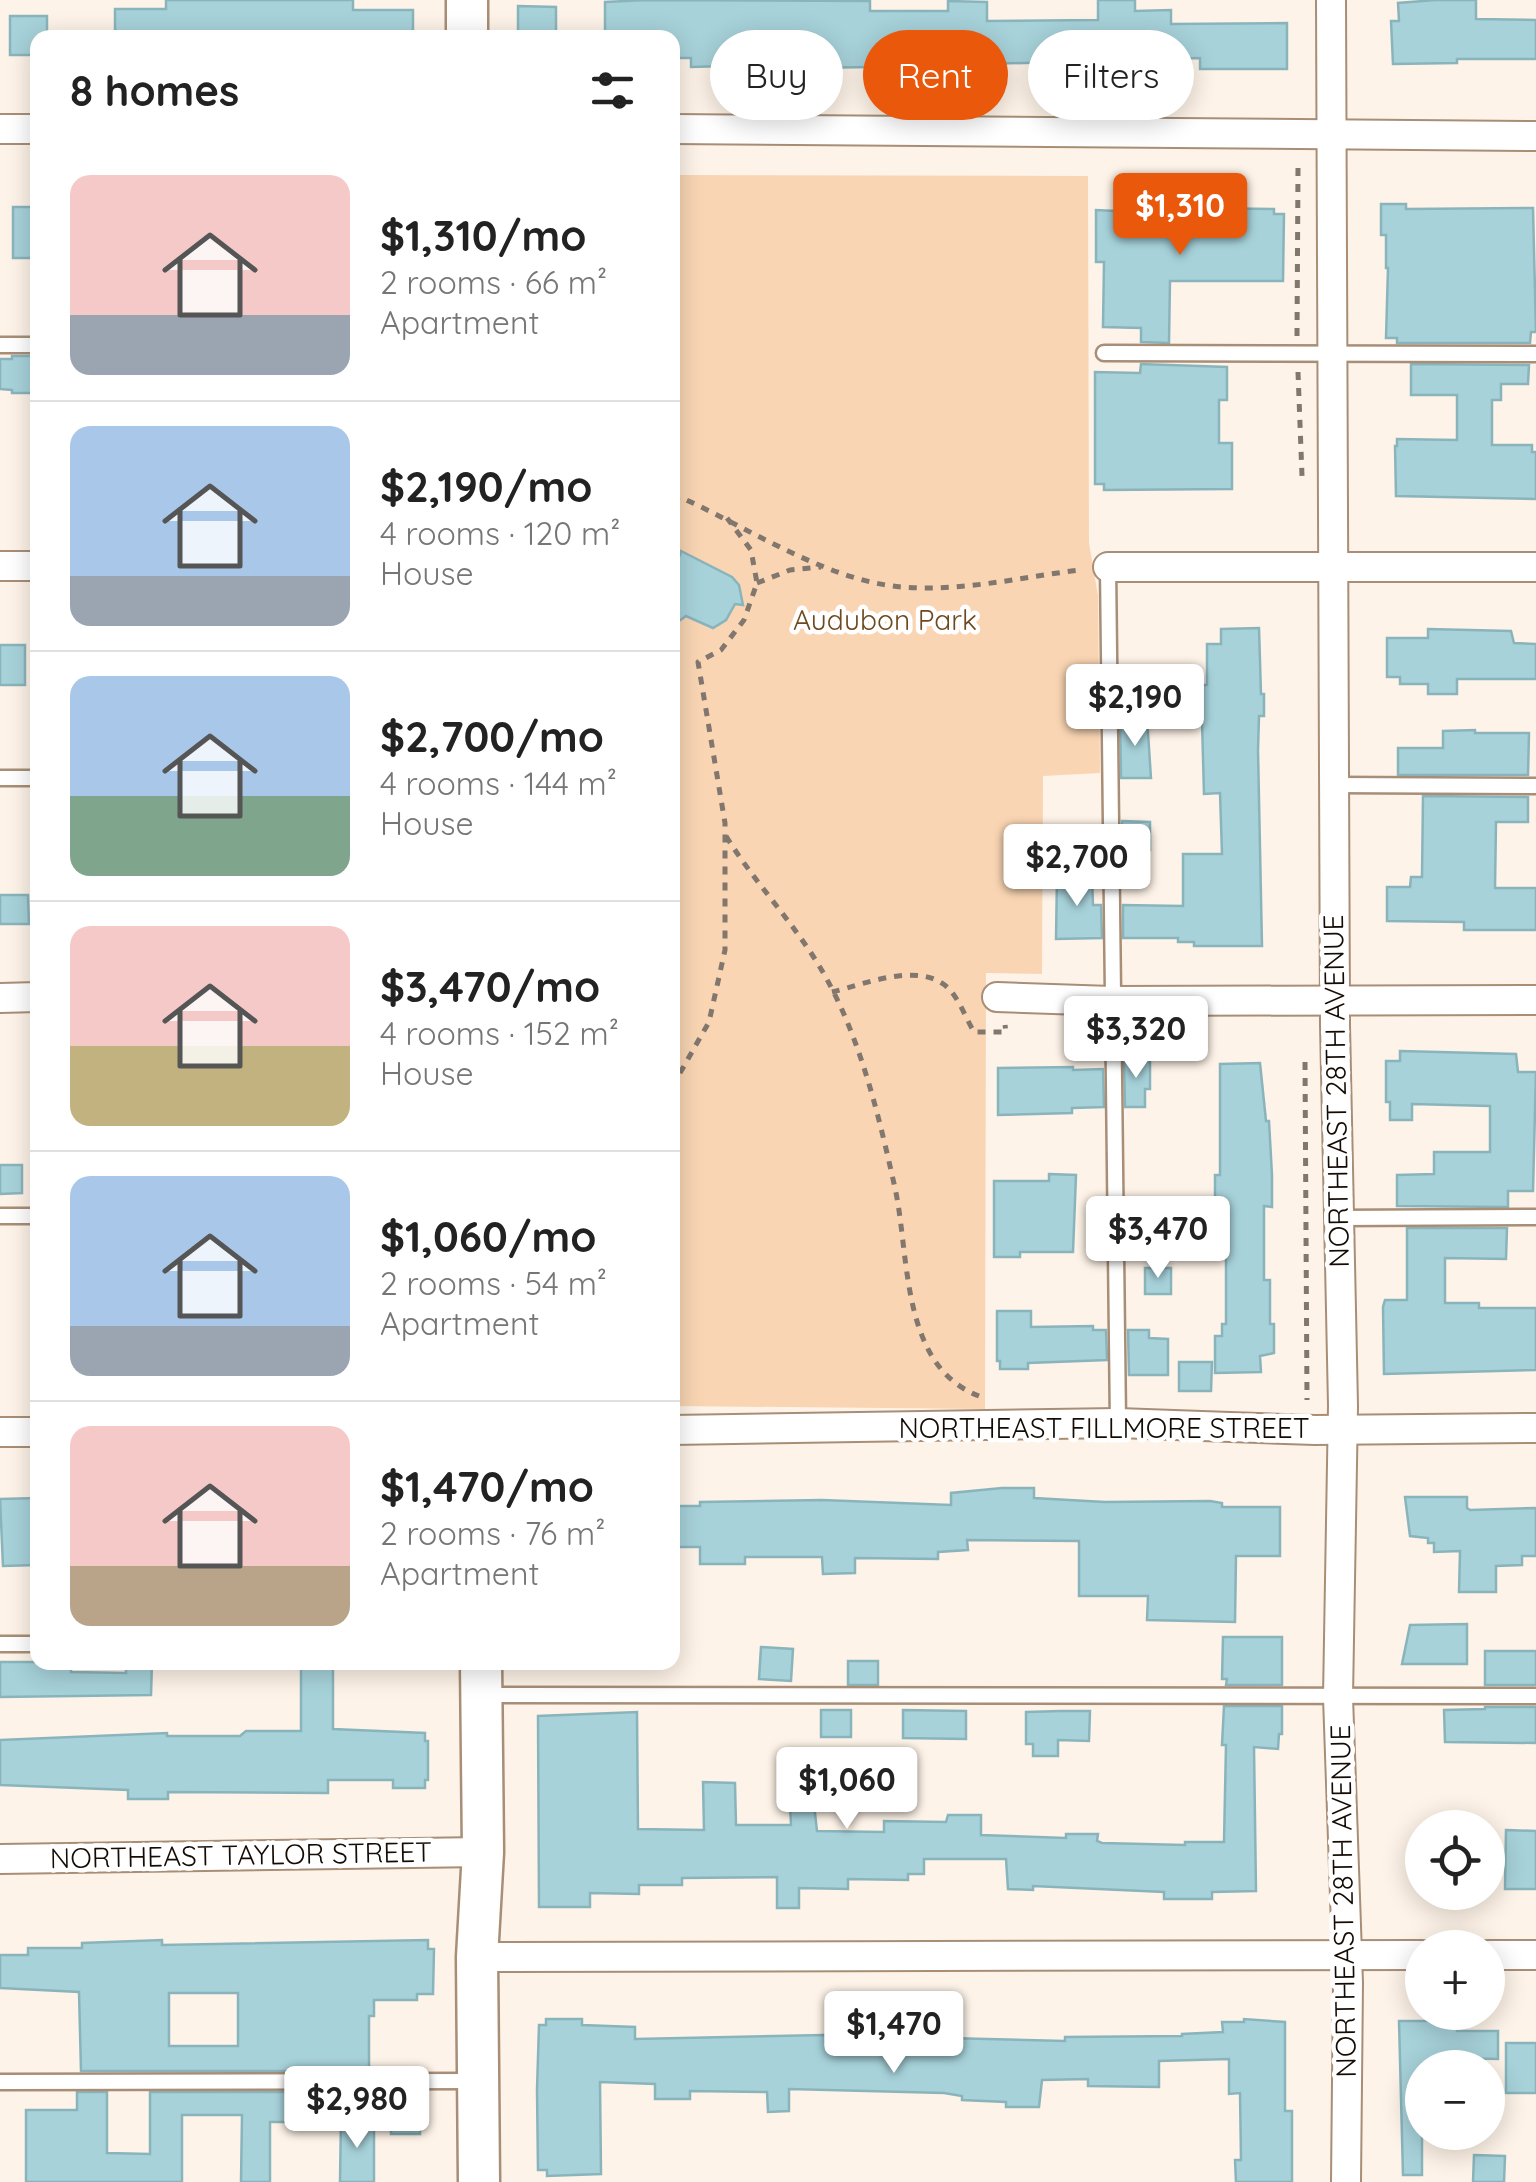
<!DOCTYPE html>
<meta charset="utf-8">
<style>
:root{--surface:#fff;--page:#f2f2f2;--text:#222;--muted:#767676;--line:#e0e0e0;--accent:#ea580c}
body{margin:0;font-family:Quicksand,sans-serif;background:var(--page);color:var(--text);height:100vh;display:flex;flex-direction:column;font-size:38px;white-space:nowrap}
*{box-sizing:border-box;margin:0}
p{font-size:32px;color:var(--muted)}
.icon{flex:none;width:55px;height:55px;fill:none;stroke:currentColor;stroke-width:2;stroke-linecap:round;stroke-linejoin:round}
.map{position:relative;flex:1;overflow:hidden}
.side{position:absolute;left:30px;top:30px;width:650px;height:1640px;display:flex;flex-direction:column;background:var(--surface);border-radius:20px;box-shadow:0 5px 25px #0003}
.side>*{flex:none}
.top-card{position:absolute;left:710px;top:30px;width:675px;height:90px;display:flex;gap:20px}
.tools{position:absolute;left:1405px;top:1810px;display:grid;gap:20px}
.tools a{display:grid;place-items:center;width:100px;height:100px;border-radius:50%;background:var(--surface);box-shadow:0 5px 25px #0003;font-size:50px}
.price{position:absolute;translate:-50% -85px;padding:0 22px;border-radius:10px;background:#fff;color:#222;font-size:32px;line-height:65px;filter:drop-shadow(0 2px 5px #0008)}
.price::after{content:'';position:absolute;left:50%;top:60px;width:30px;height:22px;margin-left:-15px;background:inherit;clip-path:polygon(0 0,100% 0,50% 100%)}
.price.active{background:var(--accent);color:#fff}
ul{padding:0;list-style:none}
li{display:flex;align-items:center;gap:30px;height:250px;padding:0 40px}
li+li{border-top:2px solid var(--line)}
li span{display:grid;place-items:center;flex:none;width:280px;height:200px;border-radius:20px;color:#555}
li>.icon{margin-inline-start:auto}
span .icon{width:120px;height:120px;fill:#fffc;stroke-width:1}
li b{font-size:42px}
h2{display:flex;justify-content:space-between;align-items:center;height:120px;padding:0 40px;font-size:42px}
.tag{padding:0 35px;border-radius:45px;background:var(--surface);box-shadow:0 5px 25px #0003;font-size:35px;line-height:90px}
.tag.active{background:var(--accent);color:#fff}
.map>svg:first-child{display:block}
</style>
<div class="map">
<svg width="1536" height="2182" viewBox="0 0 1536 2182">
<rect width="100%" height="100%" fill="#fef3e8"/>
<path fill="#f9d5b3" d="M673,175l415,1 1,367 9,53 2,177 -57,3 -1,198 -56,-1 -1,436 -312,-3z"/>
<g fill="#a7d2da" stroke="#8ab4bc" stroke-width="2.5" fill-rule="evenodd">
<path d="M166,0h187v10h60v28h-196v-6h-70v6h-32v-29h51z"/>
<path d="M645,0l225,1v10h78v-10l39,1v19l111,-1v-20h37v11l36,-1v14l116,-1v46h-87v-11l-322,9 -79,1v-4l-108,3v-9h-19v-20h-67v-36z"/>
<path d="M1435,0h41v19l60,1v39h-79v4l-64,1 -2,-43h8l-1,-18z"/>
<path d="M518,6l38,1v31h-38z"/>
<path d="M10,16h37v22h-9v17h-28z"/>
<path d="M1381,204h25v5l127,-1 3,124h-5l-1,11h-133v-5h-11l2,-70h-2v-33h-5z"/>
<rect x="13" y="207" width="25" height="51"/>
<path d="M1199,208l75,1v5h10l-1,67h-113l-1,62 -28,-1v-14l-38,-1 1,-65h-8v-52l42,2z"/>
<path d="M12,356h26l-3,37h-23v-3l-12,-1v-30h12z"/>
<path d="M1141,364l86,3v33h-8v43h13v46l-128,1v-6h-9v-112l45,1z"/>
<path d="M1411,364l118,1 -1,19h-27v16h-9v45h40v7h4v47l-140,-3 -1,-50h2v-7l60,1v-45h-46z"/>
<path d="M672,551l8,4 1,-4 51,26 7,8 4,20 -8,-1 -9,16 -13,8 -27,-12 -14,10z"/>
<path d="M1259,628l2,66h3v22h-5l-1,34 4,196h-68v-4h-16v-4h-55v-33l60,1v-52h39l-2,-61 -16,1 -3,-109h6v-41h14v-15z"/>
<path d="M1428,629l83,2 3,12 22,1v35h-79v15h-29v-10h-28v-7h-13v-39h41z"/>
<rect x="0" y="645" width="25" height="40"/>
<path d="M1120,718h27l4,60h-30z"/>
<path d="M1475,730v3h54l-1,42h-130v-27h45v-17z"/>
<path d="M1423,796l105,1v25h-32l-1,66h41v42h-72v-8l-77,-1v-34h23l1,-10h11z"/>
<path d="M1122,821l28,1v28h-28z"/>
<path d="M1057,875l35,1 1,29h8l1,33 -46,1z"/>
<path d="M0,895h28l1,29h-29z"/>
<path d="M1400,1051l116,3 2,18h18l-3,119h-25v16l-111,-1v-31l37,-1v-22h56v-46l-78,-2v16h-22v-18h-4v-41h14z"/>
<path d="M1124,1058h26v31h-5v18h-20z"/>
<path d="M1260,1063l6,58h3l3,54v32l-8,-1v74h6v44h4v29l-14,3 1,16 -46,1v-37h7v-12h4v-73h-19v-34h8v-42h5v-111z"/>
<path d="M1073,1067v3l30,-1 1,38 -32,1v5l-74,2v-47z"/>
<path d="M0,1165h22v28l-22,1z"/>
<path d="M1049,1174l27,1 -3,77h-53v5h-26v-76h55z"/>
<path d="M1407,1228h100l-1,31 -61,-1v45h34v5h57v62l-152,4 -1,-67 2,-7h22z"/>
<rect x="1145" y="1268" width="26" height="26"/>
<path d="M997,1311h34v16l62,-1v4h13l1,30 -79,3v6h-28v-8h-3z"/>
<path d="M1128,1330h21v8l19,1v36h-39z"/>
<path d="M1179,1362h33l-1,29h-32z"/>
<path d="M1002,1488h32v10l71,4 105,-1 12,2v4h58v49h-44l-1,66 -88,-2 1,-24h-69v-55l-112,-1 1,10 -30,2v7l-83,-1v15l-32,1 -1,-17h-77v7h-45v-17h-28v-41h28v-4l122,-2 129,5v-12z"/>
<path d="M1405,1497h62v11l3,2 66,-2v48h-14v9l-26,1v26h-37l1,-41 -26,1v-9h-6v-5l-18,-2z"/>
<path d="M38,1498l-1,67 -34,1 -3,-67z"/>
<path d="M1467,1624v40h-65l8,-39z"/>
<path d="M1223,1637h59v48h-56l1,-6h-5z"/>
<path d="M761,1647l32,2 -2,32 -32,-2z"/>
<rect x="1485" y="1651" width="51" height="34"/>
<rect x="848" y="1661" width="30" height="24"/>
<path d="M0,1662h71v10l55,1v-11h26l-1,33 -151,2z"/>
<path d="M301,1662h32v67l92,4v8h3v39h-3v8h-32v-8h-65v13l-160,-1v7h-40v-9l-128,-5v-45l167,-7v3h73l6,-5h55z"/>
<path d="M1224,1706h58v28h-3l-1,15 -24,-2 2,144 -44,1v7h-48v-7l-131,-6v4l-25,-1 -2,-30h-82v15h-16v6l-60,-1v10l-49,-1v20h-22v-31l-95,1v7h-43v9l-49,-1v14h-51l-1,-191 99,-4 1,117 66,1 -1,-48 32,1 1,42h55l-1,-20 24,-1 3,27 67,1v-11l62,1 2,-7h33v20l85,3v-4h32l-1,7 5,2 83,2v-3h39l2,-97h-4z"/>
<path d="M1485,1707h51v36l-91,-1 -1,-32 41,-1z"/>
<rect x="821" y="1710" width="30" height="27"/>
<path d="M903,1710l63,1v28l-63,-1z"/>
<path d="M1061,1711h29l-1,30 -31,-1v16h-25v-12h-7v-32z"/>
<path d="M1506,1830l30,1v58h-31z"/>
<path d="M162,1940v5l266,-5v9h6l-1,45h-16v6h-43v16h-5v55h-288l-2,-79 -79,-4v-33h28v-7h54v-5zM169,1993h69v53h-69z"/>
<path d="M546,2019h36v6l53,2v12l189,-4 241,6v-4l117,-1v-2l41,-2 -1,-10h22v-3l41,3v89h7v71h-56l-1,-22h6l-1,-67 -11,1v-35l-70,2v26l-71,-1v-7l-46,1 -3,27h-33v-5l-44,-2v-4l-18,-3 -155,-4v22l-21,1 -1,-20 -77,-1v8h-35v-15l-55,-2 1,92 -54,2v-6h-9l-1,-80 2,-65h7z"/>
<path d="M1399,2021h58v10h41v28l-47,-1v10h-29v107h-19z"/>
<rect x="1506" y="2043" width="30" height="50"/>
<path d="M77,2092h30v61l43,1v-62h165v30h-45v60h-29l1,-67h-60v67h-156v-72h51z"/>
<rect x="391" y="2101" width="29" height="33"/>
<path d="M341,2119h33v63h-34z"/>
<path d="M1474,2155l31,1 -1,26h-31z"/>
</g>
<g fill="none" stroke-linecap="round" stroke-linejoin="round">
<defs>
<g id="lane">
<path d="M0,345h38"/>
<path d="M1104,353l432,1"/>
<path d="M1108,567l10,856"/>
<path d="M0,778h38"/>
<path d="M1334,785l202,1"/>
<path d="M0,1216h38"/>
<path d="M1337,1218l199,-1"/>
<path d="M0,1644h38"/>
<path d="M487,1695l1049,1"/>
<path d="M0,2082l477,-1"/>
</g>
<g id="street">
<path d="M1331,0l4,1025 8,381 -5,291 10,286 -2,199"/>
<path d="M0,129h38"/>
<path d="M672,129l864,7"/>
<path d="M0,566h38"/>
<path d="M1108,567h428"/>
<path d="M997,997l114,4 425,-1"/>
<path d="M0,998l38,-1"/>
<path d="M672,1430l446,-7 197,7 221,-2"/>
<path d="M0,1432h38"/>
<path d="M0,1859l483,-7"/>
<path d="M1488,1955h48"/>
<path d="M477,1957l945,-2"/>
</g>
<g id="secondary">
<path d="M467,0v38"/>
<path d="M479,2182l-2,-225 6,-105 -2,-190"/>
</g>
</defs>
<use href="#lane" stroke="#a88e76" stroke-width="19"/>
<use href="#street" stroke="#a88e76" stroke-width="32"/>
<use href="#secondary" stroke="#a88e76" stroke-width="45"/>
<g stroke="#81776e" stroke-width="5" stroke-dasharray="8 8" stroke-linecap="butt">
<path d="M1297,336l1,-168 5,-4"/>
<path d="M1298,372l4,104"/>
<path d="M672,499l8,-2c69,31 147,84 222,90 60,5 119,-10 178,-17"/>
<path d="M757,583l33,-13 31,-3"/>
<path d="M726,836c25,41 58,76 85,117 46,69 66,155 84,235 15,68 5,178 84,208"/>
<path d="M832,992c34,-8 91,-33 119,-1 9,11 16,29 23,41h32l-1,-7"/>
<path d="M1305,1062l2,338"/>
<path d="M672,1087l37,-65 16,-72v-127l-27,-161 23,-12 23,-30 13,-37 -6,-33 -24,-32"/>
</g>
<use href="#lane" stroke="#fff" stroke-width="14"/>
<use href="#street" stroke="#fff" stroke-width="28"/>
<use href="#secondary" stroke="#fff" stroke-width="40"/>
</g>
<g text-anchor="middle" stroke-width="9" stroke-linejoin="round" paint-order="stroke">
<g font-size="28" fill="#6f491e" stroke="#fff">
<text x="885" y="630">Audubon Park</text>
</g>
<g font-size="28" fill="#140b04" stroke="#fff">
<text transform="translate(1336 1091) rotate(-91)" y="10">NORTHEAST 28TH AVENUE</text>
<text x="1104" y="1438">NORTHEAST FILLMORE STREET</text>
<text transform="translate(241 1855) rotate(-1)" y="10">NORTHEAST TAYLOR STREET</text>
<text transform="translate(1343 1901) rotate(-91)" y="10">NORTHEAST 28TH AVENUE</text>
</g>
</g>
</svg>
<div class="tools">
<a><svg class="icon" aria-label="locate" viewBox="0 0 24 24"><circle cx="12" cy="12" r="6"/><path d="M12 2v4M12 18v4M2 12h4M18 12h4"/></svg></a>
<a>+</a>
<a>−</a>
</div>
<b class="price active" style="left:1180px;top:258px">$1,310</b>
<b class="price" style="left:1135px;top:749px">$2,190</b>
<b class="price" style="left:1077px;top:909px">$2,700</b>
<b class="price" style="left:1136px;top:1081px">$3,320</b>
<b class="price" style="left:1158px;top:1281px">$3,470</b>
<b class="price" style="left:847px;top:1832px">$1,060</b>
<b class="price" style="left:894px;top:2076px">$1,470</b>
<b class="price" style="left:357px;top:2151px">$2,980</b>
<div class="top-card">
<a class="tag">Buy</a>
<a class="tag active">Rent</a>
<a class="tag">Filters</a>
</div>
<section class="side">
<h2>8 homes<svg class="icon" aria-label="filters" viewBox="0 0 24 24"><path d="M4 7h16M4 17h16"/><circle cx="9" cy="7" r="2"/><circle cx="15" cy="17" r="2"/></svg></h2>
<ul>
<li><span style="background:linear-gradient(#f6c9c9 70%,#9aa5b1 0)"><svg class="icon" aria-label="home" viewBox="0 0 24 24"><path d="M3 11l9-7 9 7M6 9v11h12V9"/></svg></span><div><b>$1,310/mo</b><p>2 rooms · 66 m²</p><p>Apartment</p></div></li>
<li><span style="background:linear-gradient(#a9c7e8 75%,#9aa5b1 0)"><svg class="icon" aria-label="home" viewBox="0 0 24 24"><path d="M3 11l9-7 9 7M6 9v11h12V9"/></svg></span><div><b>$2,190/mo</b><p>4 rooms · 120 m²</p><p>House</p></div></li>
<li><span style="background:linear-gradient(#a9c7e8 60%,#7fa58c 0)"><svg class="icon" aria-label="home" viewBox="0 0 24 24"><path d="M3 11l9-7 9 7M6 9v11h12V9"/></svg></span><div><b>$2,700/mo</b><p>4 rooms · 144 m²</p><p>House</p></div></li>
<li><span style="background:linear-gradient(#f6c9c9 60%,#c2b280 0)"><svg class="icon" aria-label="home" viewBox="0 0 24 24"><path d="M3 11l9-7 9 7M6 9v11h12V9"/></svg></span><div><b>$3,470/mo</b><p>4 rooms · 152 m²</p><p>House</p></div></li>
<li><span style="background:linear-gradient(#a9c7e8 75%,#9aa5b1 0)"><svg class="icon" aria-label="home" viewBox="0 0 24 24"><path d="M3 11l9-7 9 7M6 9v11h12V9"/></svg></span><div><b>$1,060/mo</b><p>2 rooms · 54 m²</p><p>Apartment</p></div></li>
<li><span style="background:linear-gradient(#f6c9c9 70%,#b9a48a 0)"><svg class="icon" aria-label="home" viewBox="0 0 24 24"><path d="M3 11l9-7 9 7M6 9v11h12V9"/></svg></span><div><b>$1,470/mo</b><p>2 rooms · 76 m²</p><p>Apartment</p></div></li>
</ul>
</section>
</div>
